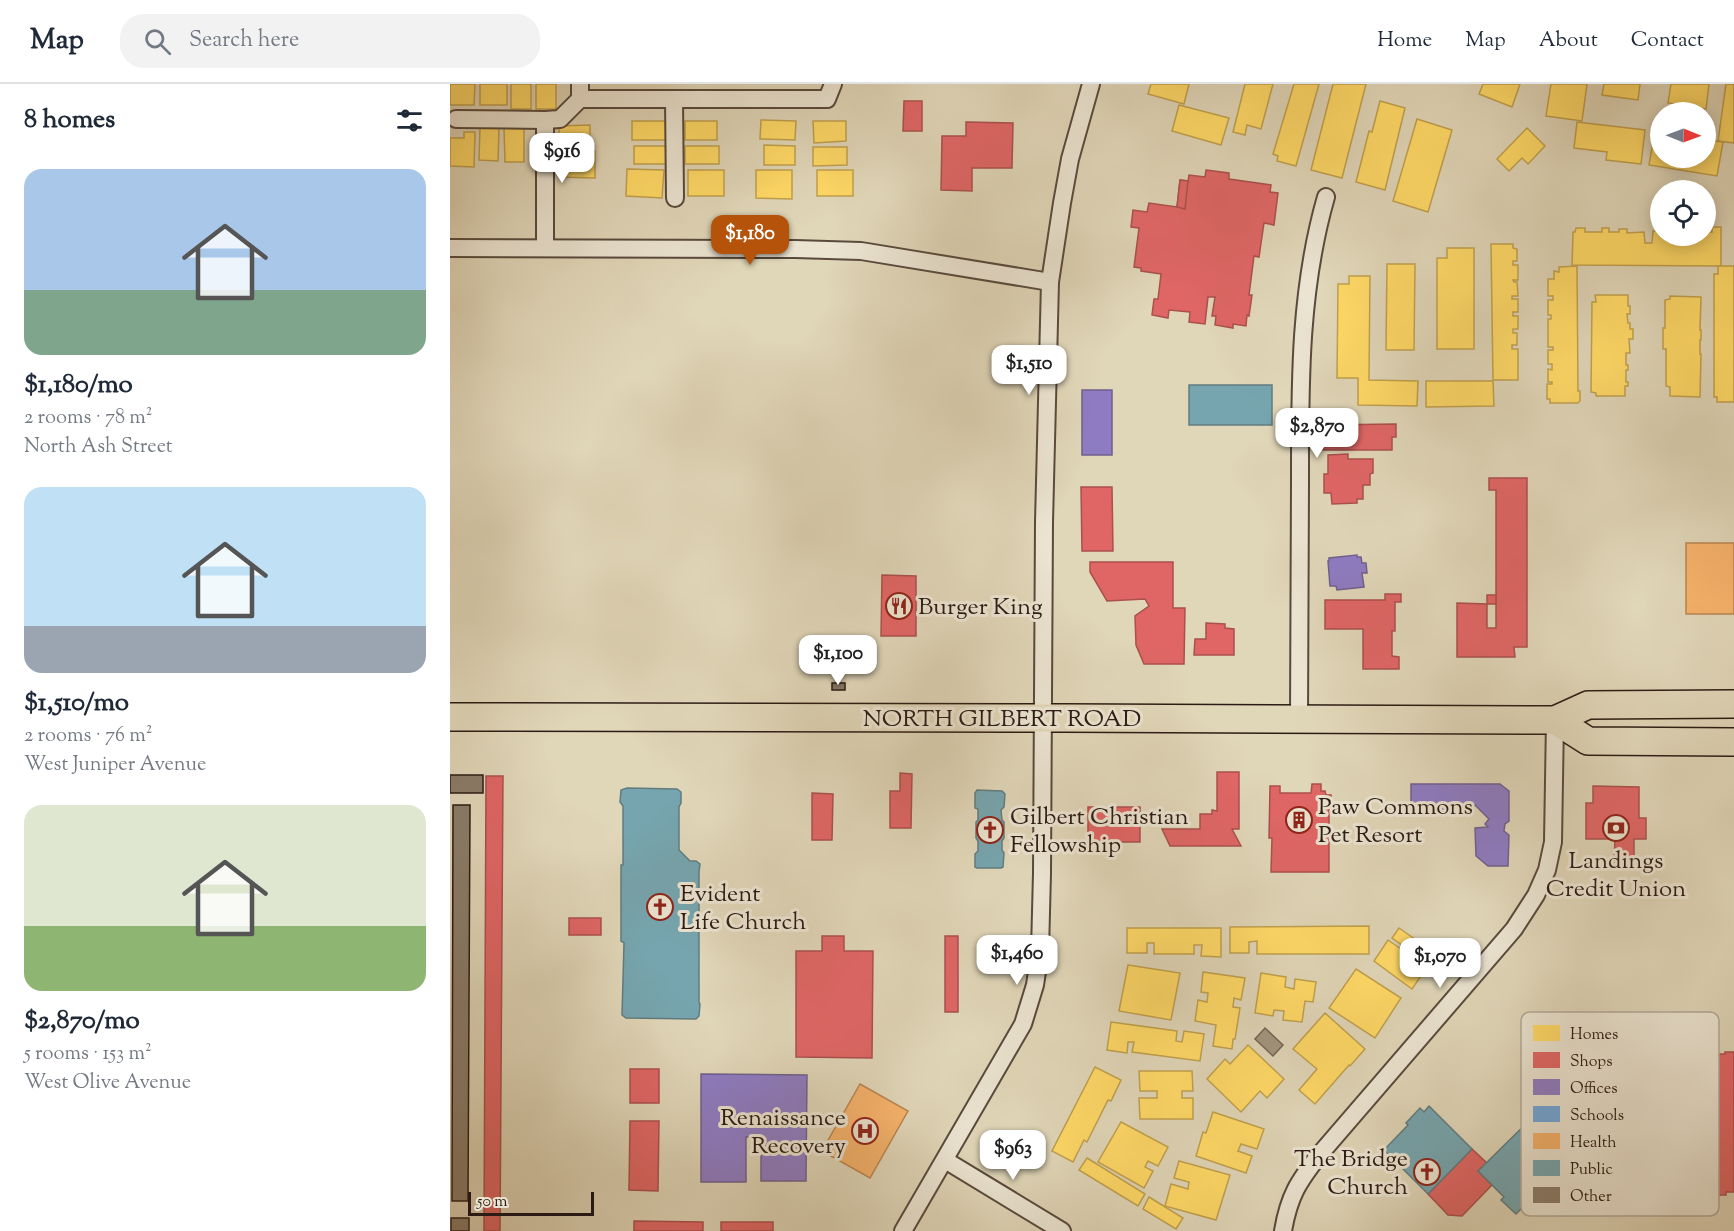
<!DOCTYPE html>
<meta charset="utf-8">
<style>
:root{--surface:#fff;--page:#f2f2f3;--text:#1f2937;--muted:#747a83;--line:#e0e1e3;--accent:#b45309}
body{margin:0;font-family:"Sorts Mill Goudy",serif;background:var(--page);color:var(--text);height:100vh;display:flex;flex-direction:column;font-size:22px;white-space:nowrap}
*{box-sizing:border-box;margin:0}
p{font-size:20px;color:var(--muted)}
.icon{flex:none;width:33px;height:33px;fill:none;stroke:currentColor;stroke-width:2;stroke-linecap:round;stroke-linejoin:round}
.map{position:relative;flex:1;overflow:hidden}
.panel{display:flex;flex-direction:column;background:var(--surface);width:450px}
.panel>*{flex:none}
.needle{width:39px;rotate:91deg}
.buttons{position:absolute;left:1200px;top:18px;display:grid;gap:12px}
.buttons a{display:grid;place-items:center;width:66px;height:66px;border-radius:50%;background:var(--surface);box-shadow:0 3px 15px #0003;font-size:30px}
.scale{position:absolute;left:18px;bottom:15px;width:126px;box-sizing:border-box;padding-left:6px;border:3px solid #2c1b14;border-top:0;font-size:16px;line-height:21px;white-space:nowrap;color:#2c1b14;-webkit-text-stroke:4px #ebe4d1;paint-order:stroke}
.price{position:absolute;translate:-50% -51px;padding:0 14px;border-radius:12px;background:#fff;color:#222;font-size:20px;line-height:39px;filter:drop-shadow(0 2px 3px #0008)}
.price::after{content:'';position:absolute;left:50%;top:36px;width:18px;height:14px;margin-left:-9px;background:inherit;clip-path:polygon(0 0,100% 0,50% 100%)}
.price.active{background:var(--accent);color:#fff}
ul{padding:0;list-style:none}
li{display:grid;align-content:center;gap:12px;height:318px;padding:0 24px}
li span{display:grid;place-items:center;height:186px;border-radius:18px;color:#555}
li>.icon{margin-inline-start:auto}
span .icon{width:108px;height:108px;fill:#fffc;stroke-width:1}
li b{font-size:26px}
h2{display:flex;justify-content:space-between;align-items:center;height:72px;padding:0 24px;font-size:26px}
header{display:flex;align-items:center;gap:36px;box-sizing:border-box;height:84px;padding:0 30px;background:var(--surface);border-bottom:2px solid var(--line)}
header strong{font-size:28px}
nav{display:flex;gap:33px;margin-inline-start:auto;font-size:21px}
.search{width:420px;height:54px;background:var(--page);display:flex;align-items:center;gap:15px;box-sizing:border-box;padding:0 21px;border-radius:24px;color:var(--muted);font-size:22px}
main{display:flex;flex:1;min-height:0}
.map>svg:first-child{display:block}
</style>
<header>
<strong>Map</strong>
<div class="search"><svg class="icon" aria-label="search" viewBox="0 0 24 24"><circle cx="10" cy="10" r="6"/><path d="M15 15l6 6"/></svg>Search here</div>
<nav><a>Home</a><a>Map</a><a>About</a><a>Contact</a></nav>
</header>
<main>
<section class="panel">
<h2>8 homes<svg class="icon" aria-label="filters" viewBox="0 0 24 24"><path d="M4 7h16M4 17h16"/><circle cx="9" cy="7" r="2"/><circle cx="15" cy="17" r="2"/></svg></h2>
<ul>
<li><span style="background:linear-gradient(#a9c7e8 65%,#7fa58c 0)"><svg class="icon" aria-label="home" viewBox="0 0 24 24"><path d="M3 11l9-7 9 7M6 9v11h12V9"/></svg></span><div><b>$1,180/mo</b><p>2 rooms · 78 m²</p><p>North Ash Street</p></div></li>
<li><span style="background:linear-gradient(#bfe0f5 75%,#9aa5b1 0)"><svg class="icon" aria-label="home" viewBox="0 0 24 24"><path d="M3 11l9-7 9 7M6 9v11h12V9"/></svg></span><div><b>$1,510/mo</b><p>2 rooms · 76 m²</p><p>West Juniper Avenue</p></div></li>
<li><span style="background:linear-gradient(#dfe7d0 65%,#8fb573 0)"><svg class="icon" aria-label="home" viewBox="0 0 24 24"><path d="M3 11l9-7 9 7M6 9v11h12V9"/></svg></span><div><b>$2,870/mo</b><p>5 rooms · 153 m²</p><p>West Olive Avenue</p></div></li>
</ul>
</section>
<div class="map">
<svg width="1284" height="1147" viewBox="0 0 1284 1147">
<rect width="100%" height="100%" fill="#e0d6b8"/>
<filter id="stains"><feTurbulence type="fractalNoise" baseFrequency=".00333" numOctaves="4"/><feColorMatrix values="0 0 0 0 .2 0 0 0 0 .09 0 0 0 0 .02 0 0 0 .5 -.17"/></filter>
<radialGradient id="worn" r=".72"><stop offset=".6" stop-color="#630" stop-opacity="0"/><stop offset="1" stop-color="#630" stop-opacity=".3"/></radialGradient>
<path fill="#a39680" stroke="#736555" stroke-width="1.5" d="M815,944l18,17 -10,11 -18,-17z"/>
<g fill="#ffd966" stroke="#c0a04d" stroke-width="1.5">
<path d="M0,0h25l-1,21h-24z"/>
<rect x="30" y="0" width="27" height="21"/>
<rect x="61" y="0" width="20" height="25"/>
<rect x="86" y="0" width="20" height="25"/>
<path d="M701,0h38l-5,20 -36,-10z"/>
<path d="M795,0h28l-12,45 -14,-4 -2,10 -12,-3z"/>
<path d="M844,0h25l-23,82 -19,-5 1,-5 -5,-2z"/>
<path d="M883,0h33l-24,94 -31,-8z"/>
<path d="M1033,0h37l-8,23 -33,-13z"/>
<path d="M1101,0h36l-5,37 -36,-5z"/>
<path d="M1154,0h36l-2,16 -36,-5z"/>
<path d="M1221,0h38l-3,25 -38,-6z"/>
<path d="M1276,0h8v59l-16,-2z"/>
<path d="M930,17l25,7 -20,82 -29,-8 13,-51 3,1z"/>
<path d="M729,21l50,13 -8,27 -49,-14z"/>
<path d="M967,35l35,11 -24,82 -35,-11z"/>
<path d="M311,36l35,1 -1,19 -35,-1z"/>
<rect x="182" y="37" width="34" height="19"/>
<rect x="235" y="37" width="32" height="19"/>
<path d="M363,37h33v20l-32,2z"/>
<path d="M1127,38l68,8 -4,34 -35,-4 1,-8 -33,-4z"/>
<path d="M140,41v19h-31v-18z"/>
<path d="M30,43l19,1 -1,33 -19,-1z"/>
<path d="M74,43v35h-19l-1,-34z"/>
<path d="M1077,44l18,18 -17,18 -6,-6 -13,13 -12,-12z"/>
<path d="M1205,47l5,1v26h46v-18l17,2 -6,34 -68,-11z"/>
<path d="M14,48h11l-1,35 -24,-1v-28h14z"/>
<path d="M314,61l31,1v19h-31z"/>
<rect x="184" y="62" width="32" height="18"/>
<rect x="235" y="62" width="34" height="18"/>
<path d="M363,63h34v18l-34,1z"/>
<path d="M110,66l35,1v27l-36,-1z"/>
<path d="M177,85l37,1 -2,28 -36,-2z"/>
<rect x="238" y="86" width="36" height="26"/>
<path d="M306,86h36v29l-36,-1z"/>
<rect x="367" y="86" width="36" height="26"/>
<path d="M1262,143h9v39l-149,-1 1,-33h2l1,-4h9v4h17v-4h7v4h10v-3h8v4l17,-1 1,11h7l1,-12h7v5h46v-4h6z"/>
<path d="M1041,160h22v4l4,1v12h-4v4h5v15h-5l1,2h3l1,14h-6v3h6v13h-5v4h5v13h-5v4h4v12h-5v4h6v31h-25z"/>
<path d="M997,164h27v101h-37v-91h10z"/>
<path d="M937,180h28l-1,86h-28z"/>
<path d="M1127,182l1,125h2v10l-2,2h-28v-4h-3v-15h5v-2h-4v-13l4,1v-6h-4v-14h5v-3h-5v-28h3v-4h-3v-15h5v-4h-5v-17h6v-8l5,1v-5z"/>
<path d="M1268,182h16v136h-17v-5h-3v-123h4z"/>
<path d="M899,192h21l-1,104 49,1 -1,25 -59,-1v-27h-21l1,-94h11z"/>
<path d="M1145,211h33v11h2v8h-3l1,9h2v6h3v10h-4l1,14h-4v12h2v5h-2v12h2v4h-3v10h-29v-3l-5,-1 1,-90h4z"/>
<path d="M1220,212l31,1 -1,33h1v10h-1v14h1l-1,43 -30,-1v-9l-4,-1v-37h-3v-21h2v-28l5,-1z"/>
<path d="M976,297h67l1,25 -68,1z"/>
<path d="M919,842v28h-112v-13l-8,1v11h-19v-26z"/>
<path d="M677,844h94v29l-20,-1 1,-11h-8v9h-40v-11h-7v10h-20z"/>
<path d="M949,844l47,33 -8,10 -46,-33z"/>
<path d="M938,856l39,27 -15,22 -38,-28z"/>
<path d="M678,881l52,8 -9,47 -52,-9z"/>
<path d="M906,885l45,29 -26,40 -46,-30z"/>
<path d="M753,888l42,6 -4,22 -7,-2 -1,9 7,1 -5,31h-2l-1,10 -19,-3 3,-21 -21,-4 3,-21 9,2 1,-9 -7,-1z"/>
<path d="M811,889l25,4 -1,10 9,2 1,-10 21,3 -3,20 -8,-1 -3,21 -19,-2 1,-9 -10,-1 -1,6 -18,-3z"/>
<path d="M875,929l40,36 -15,17 -1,-1 -34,39 -16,-14 18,-21 -24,-20z"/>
<path d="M661,938l66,9 -1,10 6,1 2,-11 20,3 -4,27 -68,-9 2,-10h-6l-1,11 -20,-3z"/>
<path d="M798,961l36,34 -17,19 -7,-7 -19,21 -34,-33 18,-20 5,5z"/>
<path d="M645,983l26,13 -10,21 -3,-1 -21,42 -3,-2 -11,22 -21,-11z"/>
<path d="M689,987h53l1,20h-11v7h11v21h-53l-1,-21h18v-7h-17z"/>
<path d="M763,1028l51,17 -7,20 -16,-5 -3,7 14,5 -6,17 -50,-17 7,-24 3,1z"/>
<path d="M671,1038l47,25 -10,19 -10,-5 -3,6 8,4 -9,17 -46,-26z"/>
<path d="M637,1074l58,36 -7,12 -59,-36z"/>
<path d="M729,1077l51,14 -14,45 -51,-14 6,-22 17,5 1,-7 -15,-4z"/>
<path d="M699,1113l34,21 -7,11 -33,-20z"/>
</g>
<g fill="#e06666" stroke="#aa504d" stroke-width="1.5">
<path d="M454,17h18v30h-19z"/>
<path d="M516,38l47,1 -1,45h-40v23l-31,-1 1,-54h24z"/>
<path d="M756,86l23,3v6l42,6 -1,7 8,1 -4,32 -10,-2 -5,34 -5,-1 -5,39h3l-3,21 -2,-1 -1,11 -13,-2v4l-18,-3 1,-9h-4l3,-19h-7l-3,27 -16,-2 1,-10 -21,-2 -1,8 -16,-3 2,-16h4l3,-25 -20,-3v-3l-7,-1 5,-39 -8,-1 2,-17 14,2 2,-9 28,4 3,-27 8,1 1,-6 16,2z"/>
<path d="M730,96l8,1 -3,28 -8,-2z"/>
<path d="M946,340v13h-4v13h-69v-25z"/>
<path d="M898,370v5h25v14l-3,1v11h-7v14h-6v4l-25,1 -1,-11h-7v-19h4v-19z"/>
<path d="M1039,394h38v169h-13l1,10h-58v-54l30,1v24h9v-138h-7z"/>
<path d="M631,403h31l1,64h-31z"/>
<path d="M640,478h83v46h12l-1,56h-40l-8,-19 -1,-29 14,-10 -4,-7 -38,2 -17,-29z"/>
<path d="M432,491l34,1v60h-35z"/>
<path d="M935,510h16v8h-6v29h-3v25l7,1v12h-36v-40h-38v-29h60z"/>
<rect x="1037" y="511" width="9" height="9"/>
<path d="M756,539l19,1v4l9,1v26h-40l1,-16h11z"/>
<path d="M767,688h22v57h-7l9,17h-71l-8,-17h38v-15h12v-4l5,1z"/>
<path d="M450,689l12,1 -1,54h-21v-37h10z"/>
<path d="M36,692h17l-3,455h-16z"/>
<path d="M862,700h9v7h4l1,4h5v8h-2v69h-58l1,-34h-3l1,-52h10v7h31z"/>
<path d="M1143,702l46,1v31h7v21h-12v23h-20l1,-23h-29v-36h7z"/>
<path d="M362,709l21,1 -1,46h-20z"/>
<rect x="638" y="723" width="52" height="35"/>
<rect x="119" y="834" width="32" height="17"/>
<path d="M372,852h22v15h29l-1,107 -76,-1v-106h26z"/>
<rect x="495" y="852" width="13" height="76"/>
<path d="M1275,968h9v140h-8v3h-9v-3h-18l1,-127h4v-11h21z"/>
<rect x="180" y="985" width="29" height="34"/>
<path d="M180,1037h29l-1,70 -29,-1z"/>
<path d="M1022,1065l15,14 -9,8 14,14 -30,31 -14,-1 -20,-21z"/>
<path d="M184,1137l69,1v9h-69z"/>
<rect x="271" y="1138" width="52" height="9"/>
</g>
<g fill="#8e7cc3" stroke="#715f8e" stroke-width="1.5">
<rect x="632" y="306" width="30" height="65"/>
<path d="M907,471v2h4l1,6h4l1,10h-5l2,14 -27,3 -1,-4h-6l-2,-25h1v-3z"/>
<path d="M961,700h89l9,7v30l-4,3 -1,7 5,4 -1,31h-20l-12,-10 -1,-28 13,-1 -3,-3 4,-5 -14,-14 -5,4 -5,-4v8h-45l-9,-9z"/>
<path d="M251,990l106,1 -1,106h-45v-44h-15v45h-45z"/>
</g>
<g fill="#f6b26b" stroke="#b98551" stroke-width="1.5">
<rect x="1236" y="459" width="48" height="71"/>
<path d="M410,1000l48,27 -38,67 -48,-27z"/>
</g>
<g fill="#76a5af" stroke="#607c80" stroke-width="1.5">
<rect x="739" y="301" width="83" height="40"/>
<path d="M177,704l50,1 4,3v11l-2,4v43l11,11h6l4,3 -1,8v130l1,2 -1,12 -3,3 -70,-1 -4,-3 2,-72 -3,-2v-76h2v-59l-3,-4 1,-12z"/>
<path d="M527,706l25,1 3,3 -1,13 -3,3 1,10 2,2v16l-2,3v9l2,3 -1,14 -2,1h-24l-2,-1v-13l3,-3v-10l-2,-3v-16l2,-2v-11l-3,-1v-15z"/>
<path d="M1095,1021l40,39 -69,70 -15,-14 3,-3 -26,-26z"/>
<path d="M979,1022l43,43 -44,45 -44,-44 24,-25 -2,-2 14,-15 4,4z"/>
</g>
<g fill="#8a7c69" stroke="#2c1b14" stroke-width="1.5">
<rect x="382" y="599" width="13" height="7"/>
<rect x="0" y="691" width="33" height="18"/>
<path d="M3,721h17l-2,396h-16z"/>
<rect x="1" y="1134" width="18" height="13"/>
</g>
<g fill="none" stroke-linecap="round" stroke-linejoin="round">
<defs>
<g id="street">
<path d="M130,15h247l6,-15"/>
<path d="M224,15l1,99"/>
<path d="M6,35l89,1 15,-1 20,-20v-15"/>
<path d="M95,36v128"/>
<path d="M0,164l345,1 66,2 189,31"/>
<path d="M849,635c0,-79 0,-158 1,-237 0,-97 -1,-191 26,-285"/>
<path d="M495,1076l117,71"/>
<path d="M453,1147l120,-207 12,-39 5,-34 2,-78 2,-351 6,-240 12,-79 8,-44 21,-75"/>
<path d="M833,1147c6,-35 15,-49 37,-77l194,-225 22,-34 11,-25 6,-28 2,-122"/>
</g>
<g id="primary">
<path d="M0,633l615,1 463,2h27l33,-15 146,-1"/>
<path d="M1105,636l33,21 146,1"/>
</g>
</defs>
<use href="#street" stroke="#594a3d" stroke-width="20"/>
<use href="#primary" stroke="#2c1b14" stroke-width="30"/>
<use href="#street" stroke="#ebe4d1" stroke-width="16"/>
<use href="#primary" stroke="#e0d6b8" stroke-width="27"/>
</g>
<defs>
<symbol id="restaurant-ring" viewBox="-11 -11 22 22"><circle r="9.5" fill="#ebe4d1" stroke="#8f2418" stroke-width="1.5"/><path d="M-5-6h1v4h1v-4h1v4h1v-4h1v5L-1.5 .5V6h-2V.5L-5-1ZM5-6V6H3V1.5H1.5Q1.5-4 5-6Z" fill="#8f2418"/></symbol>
<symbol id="building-ring" viewBox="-11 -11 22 22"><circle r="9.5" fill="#ebe4d1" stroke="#8f2418" stroke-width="1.5"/><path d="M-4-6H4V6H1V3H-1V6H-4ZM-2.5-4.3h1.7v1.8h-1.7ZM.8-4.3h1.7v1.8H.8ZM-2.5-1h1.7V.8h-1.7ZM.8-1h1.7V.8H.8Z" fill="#8f2418"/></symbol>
<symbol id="bank-ring" viewBox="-11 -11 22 22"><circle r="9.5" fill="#ebe4d1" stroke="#8f2418" stroke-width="1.5"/><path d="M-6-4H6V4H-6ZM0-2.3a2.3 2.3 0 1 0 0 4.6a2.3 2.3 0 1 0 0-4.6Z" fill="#8f2418"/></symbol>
<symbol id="church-ring" viewBox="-11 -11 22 22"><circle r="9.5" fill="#ebe4d1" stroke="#8f2418" stroke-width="1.5"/><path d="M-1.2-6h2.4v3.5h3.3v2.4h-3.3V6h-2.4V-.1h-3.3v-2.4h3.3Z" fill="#8f2418"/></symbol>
<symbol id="hospital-ring" viewBox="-11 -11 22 22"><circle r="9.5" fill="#ebe4d1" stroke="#8f2418" stroke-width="1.5"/><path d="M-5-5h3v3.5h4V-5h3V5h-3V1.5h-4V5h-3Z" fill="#8f2418"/></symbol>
</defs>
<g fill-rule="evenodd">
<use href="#restaurant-ring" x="434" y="507" width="30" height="30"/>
<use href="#building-ring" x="834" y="721" width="30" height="30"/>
<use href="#bank-ring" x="1151" y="729" width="30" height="30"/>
<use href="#church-ring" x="525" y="731" width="30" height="30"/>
<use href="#church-ring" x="195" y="808" width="30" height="30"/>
<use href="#hospital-ring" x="400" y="1032" width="30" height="30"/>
<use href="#church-ring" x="962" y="1073" width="30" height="30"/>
</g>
<g text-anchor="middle" stroke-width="6" stroke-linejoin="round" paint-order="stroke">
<g font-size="24" fill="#2c1b14" stroke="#ebe4d1" text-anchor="start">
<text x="468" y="530">Burger King</text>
<text x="868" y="730">Paw Commons<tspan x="868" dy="28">Pet Resort</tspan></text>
<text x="560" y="740">Gilbert Christian<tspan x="560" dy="28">Fellowship</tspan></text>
<text x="1166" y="784" text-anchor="middle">Landings<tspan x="1166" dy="28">Credit Union</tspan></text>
<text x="230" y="817">Evident<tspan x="230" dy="28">Life Church</tspan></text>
<text x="396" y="1041" text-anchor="end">Renaissance<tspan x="396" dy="28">Recovery</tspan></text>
<text x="958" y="1082" text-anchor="end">The Bridge<tspan x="958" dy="28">Church</tspan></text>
</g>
<g font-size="24" fill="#2c1b14" stroke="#ebe4d1">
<text x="552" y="642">NORTH GILBERT ROAD</text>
</g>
</g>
<rect x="1071" y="928" width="198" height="204" rx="9" fill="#ebe4d1" stroke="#b2a898" stroke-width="1.5"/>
<rect x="1083" y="941" width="27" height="16" fill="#ffd966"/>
<rect x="1083" y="968" width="27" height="16" fill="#e06666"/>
<rect x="1083" y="995" width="27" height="16" fill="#8e7cc3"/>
<rect x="1083" y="1022" width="27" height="16" fill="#6fa8dc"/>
<rect x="1083" y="1049" width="27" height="16" fill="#f6b26b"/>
<rect x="1083" y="1076" width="27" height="16" fill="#76a5af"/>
<rect x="1083" y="1103" width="27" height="16" fill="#8a7c69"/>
<g font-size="16" fill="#2c1b14">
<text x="1120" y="955">Homes</text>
<text x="1120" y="982">Shops</text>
<text x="1120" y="1009">Offices</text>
<text x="1120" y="1036">Schools</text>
<text x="1120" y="1063">Health</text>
<text x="1120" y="1090">Public</text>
<text x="1120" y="1117">Other</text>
</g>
<rect width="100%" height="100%" filter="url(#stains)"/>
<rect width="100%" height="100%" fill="url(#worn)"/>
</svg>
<div class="buttons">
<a><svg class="needle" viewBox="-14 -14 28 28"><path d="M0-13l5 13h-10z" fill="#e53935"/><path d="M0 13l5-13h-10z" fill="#747a83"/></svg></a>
<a><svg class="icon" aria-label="locate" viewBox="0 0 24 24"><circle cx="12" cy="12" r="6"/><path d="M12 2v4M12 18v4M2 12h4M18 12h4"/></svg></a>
</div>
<div class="scale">50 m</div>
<b class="price" style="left:112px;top:100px">$916</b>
<b class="price active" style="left:300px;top:182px">$1,180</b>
<b class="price" style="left:579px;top:312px">$1,510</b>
<b class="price" style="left:867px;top:375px">$2,870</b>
<b class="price" style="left:388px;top:602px">$1,100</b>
<b class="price" style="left:567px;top:902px">$1,460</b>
<b class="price" style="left:990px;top:905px">$1,070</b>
<b class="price" style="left:563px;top:1097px">$963</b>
</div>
</main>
